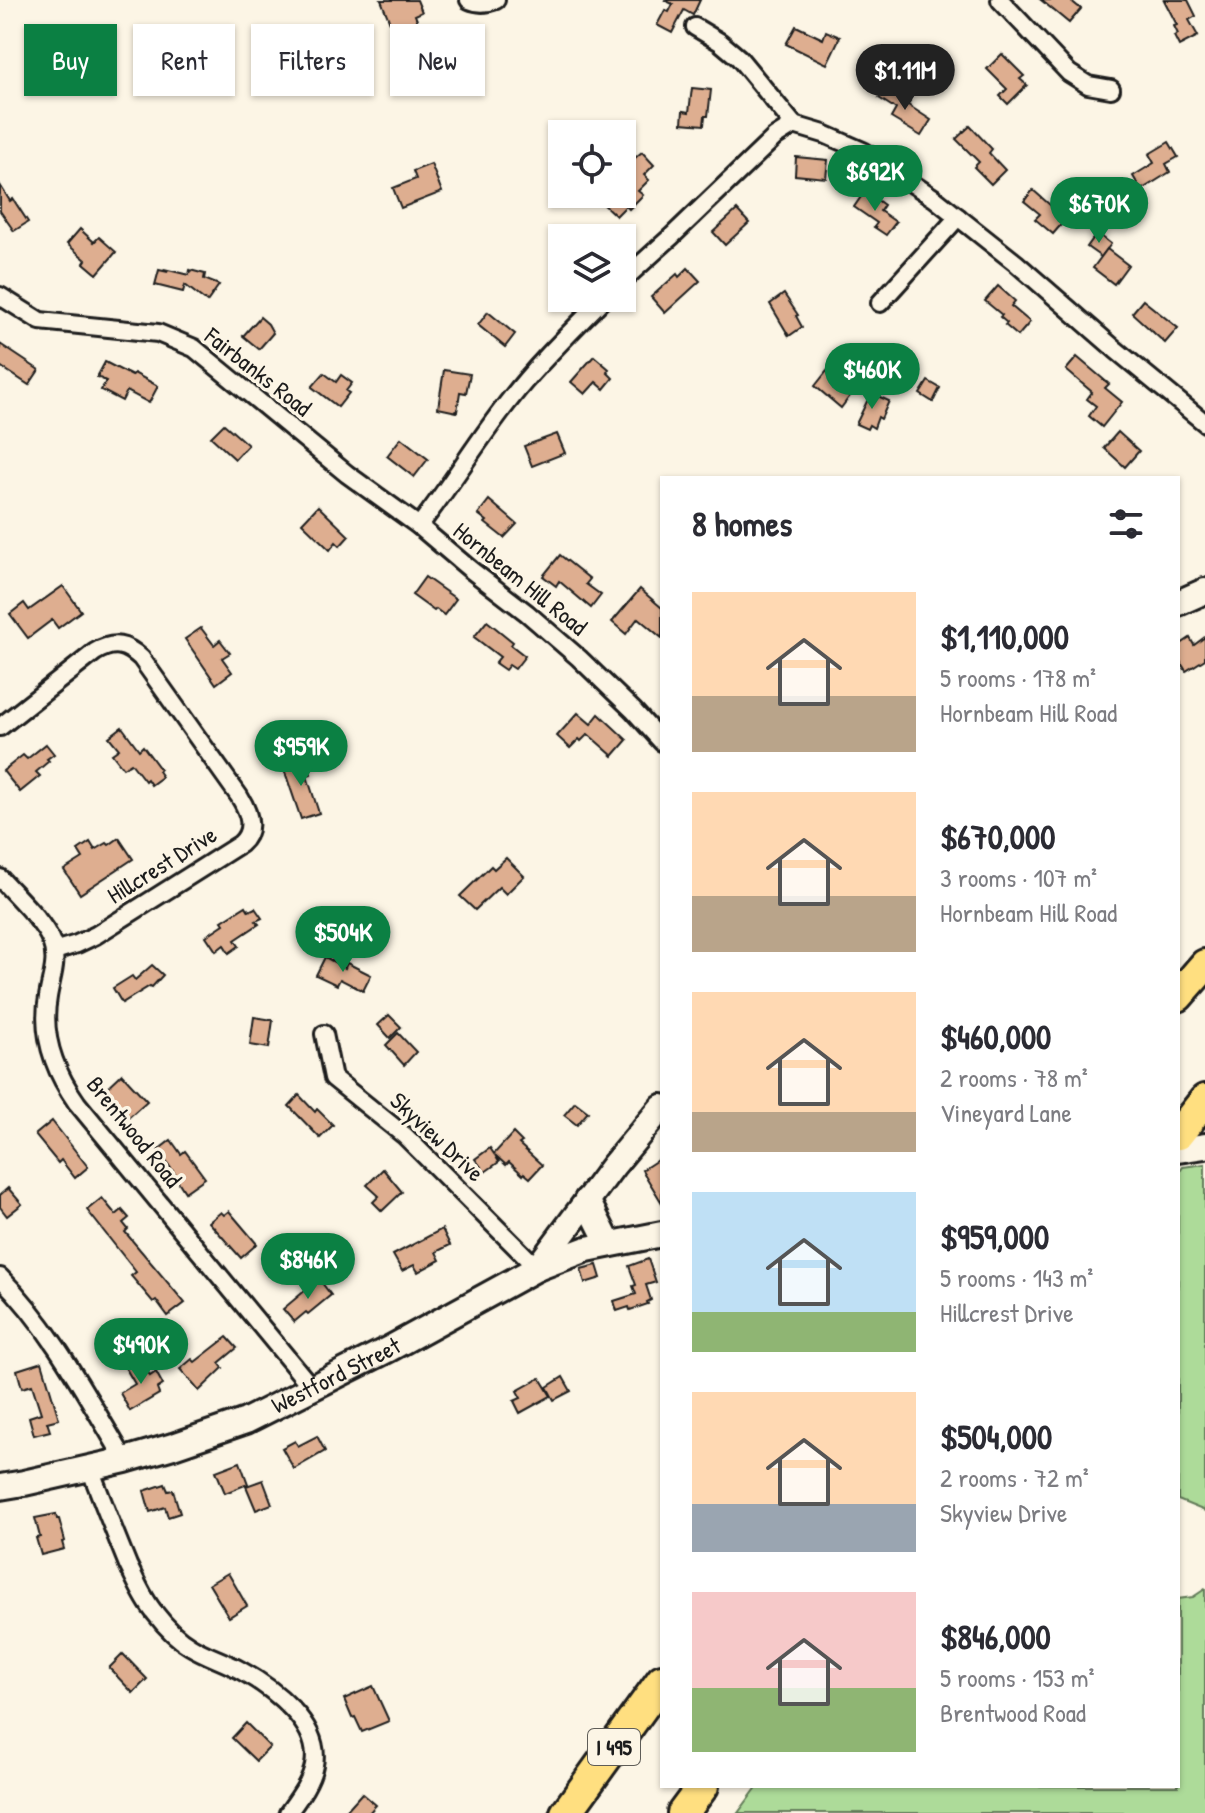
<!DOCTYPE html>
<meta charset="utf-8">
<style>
:root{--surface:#fff;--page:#f7f7f7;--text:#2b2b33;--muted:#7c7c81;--accent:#0b8043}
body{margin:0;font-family:"Patrick Hand",sans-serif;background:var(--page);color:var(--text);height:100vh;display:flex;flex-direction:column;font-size:30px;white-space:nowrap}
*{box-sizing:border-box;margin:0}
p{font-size:26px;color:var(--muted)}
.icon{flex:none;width:44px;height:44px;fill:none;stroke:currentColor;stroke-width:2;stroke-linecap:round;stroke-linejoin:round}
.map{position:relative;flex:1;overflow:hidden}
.details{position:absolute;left:660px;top:476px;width:520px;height:1312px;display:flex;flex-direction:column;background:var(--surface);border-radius:0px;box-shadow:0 2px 6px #0004}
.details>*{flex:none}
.hud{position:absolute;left:24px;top:24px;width:516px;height:72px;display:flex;gap:16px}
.fabs{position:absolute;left:548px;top:120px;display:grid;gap:16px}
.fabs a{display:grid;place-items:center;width:88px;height:88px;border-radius:0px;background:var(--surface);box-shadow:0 2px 6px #0004;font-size:40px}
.price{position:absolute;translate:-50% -68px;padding:0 18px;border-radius:28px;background:var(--accent);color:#fff;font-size:26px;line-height:52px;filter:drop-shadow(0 2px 4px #0008)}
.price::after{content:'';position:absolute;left:50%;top:48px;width:24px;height:18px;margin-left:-12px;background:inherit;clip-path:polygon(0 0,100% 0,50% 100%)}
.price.on{background:#222;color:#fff}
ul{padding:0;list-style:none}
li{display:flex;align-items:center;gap:24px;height:200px;padding:0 32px}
li span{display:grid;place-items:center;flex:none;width:224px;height:160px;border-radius:0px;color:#555}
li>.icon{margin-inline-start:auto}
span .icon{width:96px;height:96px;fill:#fffc;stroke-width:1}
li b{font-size:34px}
h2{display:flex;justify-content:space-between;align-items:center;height:96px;padding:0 32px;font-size:34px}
.tag{padding:0 28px;border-radius:0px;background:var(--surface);box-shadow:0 2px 6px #0004;font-size:28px;line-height:72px}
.tag.on{background:var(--accent);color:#fff}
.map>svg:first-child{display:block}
</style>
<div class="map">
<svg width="1205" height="1813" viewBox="0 0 1205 1813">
<rect width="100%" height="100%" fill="#fcf5e5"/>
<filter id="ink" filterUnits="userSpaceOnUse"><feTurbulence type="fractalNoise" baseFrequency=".0125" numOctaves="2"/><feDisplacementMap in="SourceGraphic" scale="16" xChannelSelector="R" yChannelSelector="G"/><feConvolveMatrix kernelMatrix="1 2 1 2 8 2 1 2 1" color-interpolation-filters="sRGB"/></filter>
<g filter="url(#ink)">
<g fill="#addb99" stroke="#647c5a" stroke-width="2">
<path d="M1205,1164v347l-27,-11v-326l5,-7z"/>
<path d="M1205,1589v224h-467l20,-27h420v-187l15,-2z"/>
</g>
<g fill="#deae90" stroke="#1c1c1c" stroke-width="2">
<path d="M381,0h36l5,12 -7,3 4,10 -24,10z"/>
<path d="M664,0h36l-7,15 -9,-5 -12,23 -15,-8 8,-15 4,2 4,-8z"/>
<path d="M1041,0h29l11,9 -12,14z"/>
<path d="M1164,0h24l8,16 -7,4 9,16 -19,10 -5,-10 4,-2 -4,-8 3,-1z"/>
<path d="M796,26l27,13 3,-8 14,6 -13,27 -41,-20z"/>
<path d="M1002,54l22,22 -4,3 7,6 -19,19 -8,-8 7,-7 -20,-20z"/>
<path d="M887,87l23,14 -2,4 23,15 -10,16 -30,-18 5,-9 -17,-11z"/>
<path d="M692,88l19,2 -3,26h-3l-1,9 -22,-2 1,-12 6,1z"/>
<path d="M970,126l22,23 -3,4 16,17 -14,14 -17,-17 5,-5 -23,-23z"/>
<path d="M1169,142l9,15 -12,7 4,8 -29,18 -8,-14 21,-13 -5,-9z"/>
<path d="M642,152l12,13 -10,10 5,5 -11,11 5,4 -14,14 -3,-3 -10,10 -16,-15 7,-7h15v-25z"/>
<path d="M796,157l32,3 -2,18 -31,-3z"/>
<path d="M431,164l11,28 -41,16 -8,-20 23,-9 -3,-8z"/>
<path d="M0,185l10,16 3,-2 15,23 -14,9 -14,-20z"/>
<path d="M1033,190l33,29 -13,15 -18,-15 5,-5 -16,-13z"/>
<path d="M865,191l19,14 -4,6 16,11 -10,13 -12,-8 3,-4 -23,-16z"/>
<path d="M737,210l12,13 -24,22 -12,-13z"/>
<path d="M80,229l14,13 5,-5 17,15 -19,22 -13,-11 2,-3 -19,-16z"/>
<path d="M1097,233l14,11 -10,13 -14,-10z"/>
<path d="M1107,249l21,16 -14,19 -21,-16z"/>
<path d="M688,268l12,13 -35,32 -14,-16 26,-23 2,3z"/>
<path d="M164,269l25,6 1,-5 15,4 -1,5 15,6 -12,17 -22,-17 -2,7 -28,-7 4,-15 9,2z"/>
<path d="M998,286l17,15 -4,5 19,16 -12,14 -13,-11 2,-2 -7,-6 2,-2 -17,-14z"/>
<path d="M784,294l14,21 -2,1 6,11 -13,9 -19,-32z"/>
<path d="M1143,300l35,28 -13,15 -33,-30z"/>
<path d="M488,312l27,22 -10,13 -27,-22z"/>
<path d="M260,317l8,7 5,9 -14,16 -16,-13z"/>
<path d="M0,344l39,26 -10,15 -29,-19z"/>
<path d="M594,356l15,13 -2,3 6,6 -9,11 -8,-7 -11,12 -14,-12z"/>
<path d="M1077,357l32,27 -4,4 17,14 -20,25 -13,-11 7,-10 -9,-7 5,-7 -26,-22z"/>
<path d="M105,362l27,14 2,-3 24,13 -9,17 -22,-12 -5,10 -21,-11 5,-9 -9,-4z"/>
<path d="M444,370l26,4 -4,19 -6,-1 -3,20 -19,-4z"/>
<path d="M827,371l26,21 -12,16 -26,-22z"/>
<path d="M324,373l12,9 5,-7 11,8 -6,8 3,2 -11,14 -26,-20z"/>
<path d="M928,381l12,7 -7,14 -13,-8z"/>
<path d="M871,393l18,8 -8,18 -3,-2 -4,11 -5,-3 -2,4 -11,-5z"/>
<path d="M224,424l24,21 -13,14 -24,-22z"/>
<path d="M1118,432l21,19 -14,16 -21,-19z"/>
<path d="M557,434l8,19 -33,13 -8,-20z"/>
<path d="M401,438l27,21 -14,18 -27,-21z"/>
<path d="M489,500l28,24 -13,14 -19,-15 2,-2 -9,-7z"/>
<path d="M318,506l31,30 -9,10 -4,-4 -6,8 -28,-27z"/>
<path d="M560,555l30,24 -4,5 15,11 -10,13 -32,-27 -3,5 -13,-10z"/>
<path d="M425,577l31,22 -12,16 -8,-6 -2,2 -22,-16z"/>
<path d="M63,586l18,25 -23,17 -6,-8 -24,18 -18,-24 14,-11 5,7z"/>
<path d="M640,589l22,19v30l-24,-20 -12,16 -14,-12z"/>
<path d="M487,621l26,21 -2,3 14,11 -10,13 -6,-4 -4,5 -10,-7 5,-6 -26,-20z"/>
<path d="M201,628l13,17 6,-5 10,13 -8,5 10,14 -16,12 -31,-45z"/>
<path d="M1205,637v22l-19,12 -8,-13v-12l12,-8 4,7z"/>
<path d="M578,713l13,11 8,-10 28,26 -14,16 -25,-22 -7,7 -2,-2 -9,9 -13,-12z"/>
<path d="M122,727l17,23 4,-4 17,23 -2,2 4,6 -11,8 -4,-6 -2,2 -14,-18 -8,5 -11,-14 7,-5 -10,-12z"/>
<path d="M46,744l8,10 -7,5 2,2 -13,11 4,4 -20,16 -17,-21 20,-16 4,4z"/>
<path d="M306,758l5,16 -4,2 12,37 -18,6 -18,-53z"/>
<path d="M119,838l14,21 -53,35 -16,-24 19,-12 -5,-8 12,-8 5,8 12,-7 2,2z"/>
<path d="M506,858l18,18 -18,18 -7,-7 -24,23 -15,-14 31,-30 3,3z"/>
<path d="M246,906l3,5 6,-3 7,10 -6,3 3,3 -24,16 4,6 -10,7 -5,-8 -8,6 -10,-15 18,-12 -2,-3z"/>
<path d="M325,957l20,11 2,-5 24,12 -8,16 -23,-12 -3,6 -21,-10z"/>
<path d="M152,965l11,10 -11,12 -2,-1 -28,17 -9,-15 19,-12 3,4z"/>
<path d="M389,1015l12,12 -11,11 -12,-13z"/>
<path d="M254,1017l19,3 -4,28 -19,-3z"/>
<path d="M398,1033l18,19 -12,13 -18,-20z"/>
<path d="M122,1074l25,27 -19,17 -16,-18 2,-2 -8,-9z"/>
<path d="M299,1095l16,17 2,-3 16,16 -13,13 -31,-32z"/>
<path d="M575,1102l13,10 -11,13 -13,-10z"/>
<path d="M52,1121l36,46 -13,11 -14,-18 -3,3 -23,-28z"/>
<path d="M513,1133l9,9 -3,2 23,21 -12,13 -6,-5 -1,2 -14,-13 -3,3 -11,-10 4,7 -14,10 -10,-13 15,-11 4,6z"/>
<path d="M171,1140l10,14 4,-3 20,27 -20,14 -9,-14 1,-1 -19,-27z"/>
<path d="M662,1157v46l-20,-33z"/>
<path d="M383,1169l19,23 -20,19 -9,-9 6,-6 -12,-11z"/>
<path d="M8,1188l14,16 -15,12 -7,-9v-12z"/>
<path d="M102,1198l14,17 6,-5 7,8 -6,5 5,6 -3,3 60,71 -17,13 -12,-16 -3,2 -22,-26 5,-4 -49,-62z"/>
<path d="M229,1211l28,33 -16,14 -32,-36 12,-10 3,3z"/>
<path d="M442,1229l8,16 -14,7 4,8 -22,12 -4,-7 -12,6 -9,-16z"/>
<path d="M648,1259l8,23 -10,3 5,15 -4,2 1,2 -18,6 -1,-3 -12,4 -3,-10 22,-7 -3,-8 3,-1 -7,-19z"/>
<path d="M597,1265l4,13 -16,5 -4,-14z"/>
<path d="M319,1279l12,16 -23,19 -2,-2 -12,10 -11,-13z"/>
<path d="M227,1337l10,11 -18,15 4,5 -24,23 -19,-22 12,-10 3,3z"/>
<path d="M140,1358l10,18 6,-4 7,13 -6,4 2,5 -29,17 -10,-18 15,-9 -10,-17z"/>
<path d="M42,1362l17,57 -12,3 3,9 -16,4 -5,-18 12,-4 -9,-28 -10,3 -5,-18z"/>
<path d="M563,1377l8,14 -17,9 -7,-13z"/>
<path d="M540,1378l11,18 -31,17 -6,-12 7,-3 -4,-7z"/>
<path d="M317,1436l8,15 -31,18 -12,-21 13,-7 3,5z"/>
<path d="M240,1462l8,22 -23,9 -9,-22z"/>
<path d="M263,1480l9,24 -16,6 -10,-24z"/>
<path d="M165,1484l3,7 5,-1 7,23 -12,4 -3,-10 -15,5 -6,-21z"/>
<path d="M56,1514l1,5h2l6,22 -3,1 2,7 -23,6 -5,-17 4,-1 -5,-19z"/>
<path d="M228,1573l19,33 -18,11 -20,-33z"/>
<path d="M123,1654l24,25 -14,14 -24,-25z"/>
<path d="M373,1686l16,35 -27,11 -7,-15 -3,1 -8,-19z"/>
<path d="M246,1723l24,24 -14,14 -24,-23z"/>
<path d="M362,1793l14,12 -7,8h-25z"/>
</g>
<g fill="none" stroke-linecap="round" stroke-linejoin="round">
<defs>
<g id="street">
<path d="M469,0c9,4 17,4 27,0"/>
<path d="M1000,0l69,73 19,12 23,4"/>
<path d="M695,27l25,15 19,16 55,67"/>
<path d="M622,281l50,-45 103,-99 19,-12 30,9 39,17 71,47 82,65 100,87 89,73"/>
<path d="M0,296l40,25 118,12 36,15 153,126 72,52"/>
<path d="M604,298c-31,32 -64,63 -92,99 -33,41 -60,87 -93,129l52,44 56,43 52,45 54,52 29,32"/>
<path d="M880,303l78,-86"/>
<path d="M0,727l95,-75c19,-11 31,-8 46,6l98,138c10,16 17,34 1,48l-144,91 -19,9 -23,7"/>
<path d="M0,878c15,17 44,44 51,63 8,20 0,36 -3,56 -7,39 7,75 29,106l235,285"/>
<path d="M324,1034l9,44 72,58 132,132"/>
<path d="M0,1277c52,52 87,120 125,183"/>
<path d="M90,1468c12,33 25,65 38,97 8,16 15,34 27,48 10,13 21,25 35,33 16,10 34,15 50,24 31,17 82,54 74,95 -3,17 -16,34 -26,48"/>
</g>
<g id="secondary">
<path d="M1178,603l27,-12"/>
<path d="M1178,1150l27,-4"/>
<path d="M587,1200l22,44"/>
<path d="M537,1268l76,-102 49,-59"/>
<path id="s1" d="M0,1487l24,-4 101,-23 48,-14 73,-25 143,-72 148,-81 50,-19 75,-15"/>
</g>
<g id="highway">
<path d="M1178,996l27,-31"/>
<path d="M1178,1134l27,-34"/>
<path d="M566,1813l96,-133"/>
<path d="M683,1813l20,-27"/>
</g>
</defs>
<use href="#street" stroke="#1c1c1c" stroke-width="22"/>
<use href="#secondary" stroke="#1c1c1c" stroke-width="30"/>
<use href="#highway" stroke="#1c1c1c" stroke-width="36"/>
<use href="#street" stroke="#fcf5e5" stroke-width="16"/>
<use href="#secondary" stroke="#fcf5e5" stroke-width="24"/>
<use href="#highway" stroke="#ffdf80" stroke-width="30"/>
</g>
</g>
<g text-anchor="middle" stroke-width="7" stroke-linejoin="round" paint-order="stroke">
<rect fill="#fcf5e5" stroke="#5f5d58" stroke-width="2" x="588" y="1729" width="52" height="36" rx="6"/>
<g font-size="22" font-weight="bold" fill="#1c1c1c">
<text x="614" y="1755">I 495</text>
</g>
<g font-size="24" fill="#1c1c1c" stroke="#fcf5e5">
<text transform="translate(258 372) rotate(38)" y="8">Fairbanks Road</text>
<text transform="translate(520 579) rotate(39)" y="8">Hornbeam Hill Road</text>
<text transform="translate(162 865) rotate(-32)" y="8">Hillcrest Drive</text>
<text transform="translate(134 1132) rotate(51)" y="8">Brentwood Road</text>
<text transform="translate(437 1137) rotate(43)" y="8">Skyview Drive</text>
<text dy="8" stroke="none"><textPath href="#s1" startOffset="356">Westford Street</textPath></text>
</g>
</g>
</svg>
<div class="fabs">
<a><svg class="icon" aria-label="locate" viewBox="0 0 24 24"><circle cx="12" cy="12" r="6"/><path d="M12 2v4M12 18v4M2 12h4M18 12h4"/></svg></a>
<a><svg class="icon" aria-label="layers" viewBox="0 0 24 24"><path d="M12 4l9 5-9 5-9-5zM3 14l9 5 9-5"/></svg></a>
</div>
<b class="price on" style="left:905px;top:112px">$1.11M</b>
<b class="price" style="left:875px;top:213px">$692K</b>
<b class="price" style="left:1099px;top:245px">$670K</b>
<b class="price" style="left:872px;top:411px">$460K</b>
<b class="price" style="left:301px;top:788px">$959K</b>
<b class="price" style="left:343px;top:974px">$504K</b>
<b class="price" style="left:308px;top:1301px">$846K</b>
<b class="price" style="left:141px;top:1386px">$490K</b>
<div class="hud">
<a class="tag on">Buy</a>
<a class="tag">Rent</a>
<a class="tag">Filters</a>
<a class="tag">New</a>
</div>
<section class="details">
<h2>8 homes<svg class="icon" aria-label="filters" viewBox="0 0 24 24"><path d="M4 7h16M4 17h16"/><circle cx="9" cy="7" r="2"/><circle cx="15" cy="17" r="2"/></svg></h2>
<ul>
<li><span style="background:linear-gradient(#ffd9b3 65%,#b9a48a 0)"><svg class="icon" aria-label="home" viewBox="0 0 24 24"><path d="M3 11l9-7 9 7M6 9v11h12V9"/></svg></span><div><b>$1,110,000</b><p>5 rooms · 178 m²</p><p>Hornbeam Hill Road</p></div></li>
<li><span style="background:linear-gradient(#ffd9b3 65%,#b9a48a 0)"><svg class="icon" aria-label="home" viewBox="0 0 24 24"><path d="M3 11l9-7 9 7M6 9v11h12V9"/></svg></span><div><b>$670,000</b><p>3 rooms · 107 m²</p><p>Hornbeam Hill Road</p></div></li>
<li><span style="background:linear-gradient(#ffd9b3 75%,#b9a48a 0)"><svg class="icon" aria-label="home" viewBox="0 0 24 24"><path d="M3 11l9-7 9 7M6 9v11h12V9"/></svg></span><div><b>$460,000</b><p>2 rooms · 78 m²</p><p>Vineyard Lane</p></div></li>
<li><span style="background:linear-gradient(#bfe0f5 75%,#8fb573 0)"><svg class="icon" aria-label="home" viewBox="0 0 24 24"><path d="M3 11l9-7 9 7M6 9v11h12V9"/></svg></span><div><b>$959,000</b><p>5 rooms · 143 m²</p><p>Hillcrest Drive</p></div></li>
<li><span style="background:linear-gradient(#ffd9b3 70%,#9aa5b1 0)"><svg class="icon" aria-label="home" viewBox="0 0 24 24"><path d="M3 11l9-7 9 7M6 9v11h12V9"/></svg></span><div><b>$504,000</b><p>2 rooms · 72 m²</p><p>Skyview Drive</p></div></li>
<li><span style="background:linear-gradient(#f6c9c9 60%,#8fb573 0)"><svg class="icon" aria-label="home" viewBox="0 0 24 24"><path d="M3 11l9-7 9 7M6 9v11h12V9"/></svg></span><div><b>$846,000</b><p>5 rooms · 153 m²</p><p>Brentwood Road</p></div></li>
</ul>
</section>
</div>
